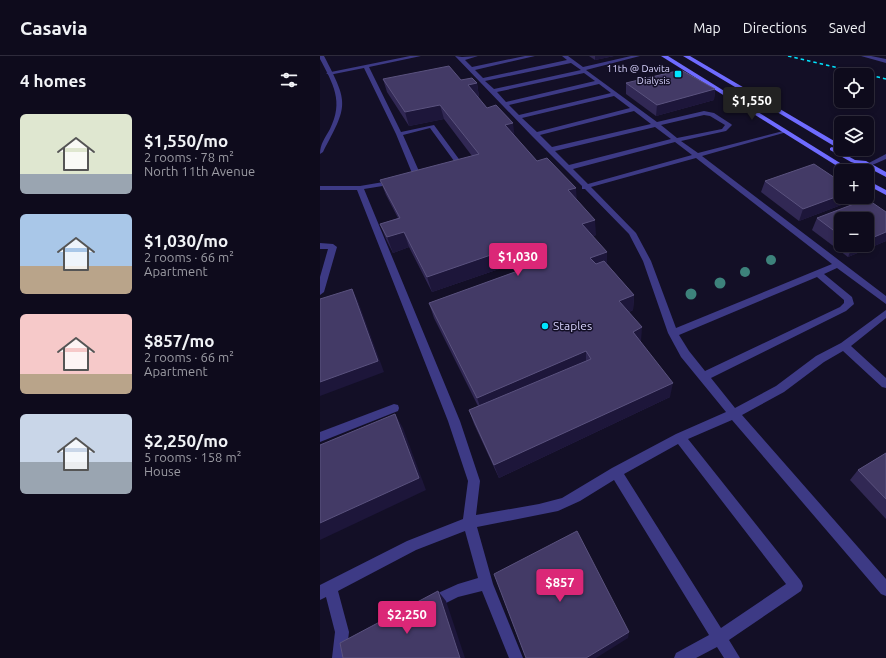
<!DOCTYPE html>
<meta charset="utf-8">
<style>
:root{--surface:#0e0b1c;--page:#1c1929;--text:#f1f3f6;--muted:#9b9ba3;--line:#2e2b3b;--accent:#db2777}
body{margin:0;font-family:Ubuntu,sans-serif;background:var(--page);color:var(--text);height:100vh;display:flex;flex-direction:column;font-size:15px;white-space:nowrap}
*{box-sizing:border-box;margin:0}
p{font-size:13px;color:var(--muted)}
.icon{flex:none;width:22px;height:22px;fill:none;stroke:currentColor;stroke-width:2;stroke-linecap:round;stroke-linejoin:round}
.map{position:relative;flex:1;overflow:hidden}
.drawer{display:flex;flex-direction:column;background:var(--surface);width:320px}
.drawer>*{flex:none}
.controls{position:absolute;left:514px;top:12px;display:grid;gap:8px}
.controls a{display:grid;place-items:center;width:40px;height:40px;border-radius:6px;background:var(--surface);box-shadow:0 2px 6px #0003,0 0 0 1px var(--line);font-size:20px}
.price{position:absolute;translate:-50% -34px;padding:0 9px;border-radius:4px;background:var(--accent);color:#fff;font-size:13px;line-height:26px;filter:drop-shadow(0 1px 2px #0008)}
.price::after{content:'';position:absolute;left:50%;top:24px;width:12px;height:9px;margin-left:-6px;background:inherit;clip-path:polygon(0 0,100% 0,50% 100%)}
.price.on{background:#222;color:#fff}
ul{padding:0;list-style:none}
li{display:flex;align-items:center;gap:12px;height:100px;padding:0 20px}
li span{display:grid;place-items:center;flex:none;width:112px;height:80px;border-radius:6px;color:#555}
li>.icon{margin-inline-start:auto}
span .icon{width:48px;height:48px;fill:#fffc;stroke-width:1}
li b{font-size:17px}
h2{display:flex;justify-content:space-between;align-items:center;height:48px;padding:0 20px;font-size:17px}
header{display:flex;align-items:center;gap:24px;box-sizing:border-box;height:56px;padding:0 20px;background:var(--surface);border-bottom:1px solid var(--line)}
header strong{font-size:19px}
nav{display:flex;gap:22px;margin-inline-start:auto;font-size:14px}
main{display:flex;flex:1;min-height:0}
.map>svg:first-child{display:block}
</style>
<header>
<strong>Casavia</strong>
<nav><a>Map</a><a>Directions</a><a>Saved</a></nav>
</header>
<main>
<section class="drawer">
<h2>4 homes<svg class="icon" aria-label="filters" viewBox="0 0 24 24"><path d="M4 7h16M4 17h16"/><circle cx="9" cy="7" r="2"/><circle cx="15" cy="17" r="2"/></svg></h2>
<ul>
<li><span style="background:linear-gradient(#dfe7d0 75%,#9aa5b1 0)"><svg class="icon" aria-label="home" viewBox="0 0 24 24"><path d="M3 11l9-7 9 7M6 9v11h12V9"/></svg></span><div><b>$1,550/mo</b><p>2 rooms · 78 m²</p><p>North 11th Avenue</p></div></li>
<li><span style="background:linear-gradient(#a9c7e8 65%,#b9a48a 0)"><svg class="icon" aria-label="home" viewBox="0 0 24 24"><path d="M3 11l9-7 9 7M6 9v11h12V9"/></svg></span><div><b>$1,030/mo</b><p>2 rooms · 66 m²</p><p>Apartment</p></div></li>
<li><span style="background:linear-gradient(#f6c9c9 75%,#b9a48a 0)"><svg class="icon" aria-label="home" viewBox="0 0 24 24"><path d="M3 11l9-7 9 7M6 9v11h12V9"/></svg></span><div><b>$857/mo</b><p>2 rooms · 66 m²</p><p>Apartment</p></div></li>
<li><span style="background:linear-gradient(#c9d6e8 60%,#9aa5b1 0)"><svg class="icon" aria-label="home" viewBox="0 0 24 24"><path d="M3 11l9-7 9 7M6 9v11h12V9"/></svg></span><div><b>$2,250/mo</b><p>5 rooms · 158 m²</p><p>House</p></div></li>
</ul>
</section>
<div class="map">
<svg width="566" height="602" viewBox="0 0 566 602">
<rect width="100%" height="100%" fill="#130f26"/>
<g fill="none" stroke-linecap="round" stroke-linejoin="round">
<g fill="#3d3a85" fill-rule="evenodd">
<path d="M90,0h11l-52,11 32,65 33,-7 30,41 -7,3h-4v-2l4,-2 -27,-37 -27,7 19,43 -4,2 -4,-2 -18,-44 -32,-66 -35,7 -3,-2z"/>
<path d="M135,0l7,1 16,-1 -13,4 7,7 53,-11h10l-60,14 8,8 84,-18 -5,-4h6l15,11 48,-11h9l-54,14 71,52 47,-11 10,2 17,11 1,1 -6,6 -45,10 17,12 89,-23v2l-85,24 184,140v8l-49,-36 -13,6 28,23 2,7 -8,7 -135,67 24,30 41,-22 40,-30 25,-13 45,-33v8l-35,28 35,32v10l-4,-1 -39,-36 -19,11 -40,30 -42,23 144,164v17l-5,-2 -149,-174 -44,19 113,142 2,5 -2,5 -72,49 11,18h-16l-7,-11 -21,11h-22l2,-5 33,-18 -95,-155 -34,21 -22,10 -81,16 16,57 30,74h-14l-27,-67 -24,6 -26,13 -5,-2 -2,-5 2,-5 31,-14 20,-6 -13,-47 -49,19 -78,41 11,41 -3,26h-14l3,-26 -9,-35 -6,3v-15l87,-44 56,-22 5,-38 -20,-60 -91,-231h-37v-4h40l35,-6 4,2 -4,2 -31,5 96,232 20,60 -4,34 63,-11 23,-6 50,-30 64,-34 50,-22 -45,-55 -13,-24 -25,-72 -14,-27 -44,-45h-3v-3l-50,-50zM251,7l10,7 -87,19 -9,-8zM264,17l11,8 -89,21 -9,-10zM279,28l12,9 -92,22 -10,-10zM294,40l16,12 -93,24 -15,-14zM314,55l17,13 -99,23 -12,-12zM384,59l6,1 15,9 -3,4 -45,9 -16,-13zM335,71l16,12 -102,26 -14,-14zM355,86l17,13 -104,29 -15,-15zM376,102l136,106 -156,64 -25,-67 -15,-28 -45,-46zM497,221l27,23v3l-4,4 -135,64 -16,-20 -10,-16zM358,388l108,140 -65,44 -97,-154z"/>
<path d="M566,98v5l-16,7 -5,-1z"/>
<path d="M0,187l13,1 4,3 -13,45 -4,3v-18l8,-28h-8z"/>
<path d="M74,348l4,1 1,3 -1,3 -78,31v-10z"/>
</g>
<path fill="#3d3a85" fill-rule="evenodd" d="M541,0h10l15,3v4z"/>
<path fill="#3d3a85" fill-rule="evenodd" d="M0,0h4c25,48 24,49 -1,96l-3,2c0,-10 5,-16 10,-25 14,-28 3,-45 -10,-70z"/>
<g fill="#6f6bff" fill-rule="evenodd">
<path d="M341,0h7l185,115h-8z"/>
<path d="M363,0h7l151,89v4h3h-5z"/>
<path d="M512,91l23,13 11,1 20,11v5l-19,-10 -16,-5 -21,-12v-2z"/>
<path d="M547,124l19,10v5l-19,-10z"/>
</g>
<path stroke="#00e5ff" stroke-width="1.5" stroke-dasharray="3.5 3" stroke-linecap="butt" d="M468,0l98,23"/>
</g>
<g fill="#3d827b">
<circle cx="451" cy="204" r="5"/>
<circle cx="425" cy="216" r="5"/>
<circle cx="400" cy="227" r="5.5"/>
<circle cx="371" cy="238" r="5.5"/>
</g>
<g fill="#312854" fill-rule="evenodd">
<path d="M269,0h25l-19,4z"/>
<path d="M63,23l78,1 16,3 2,14h-1l9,11 27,27 23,26 39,39 20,35 -3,1 14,28 27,31 -1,15 -4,2 12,30 29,55 -171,81 -25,-54 -5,-14 9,-4 -44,-88 -5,-15 90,-32 -5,-7 -82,28 -23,-45 -16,6 -7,-14 -6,-15 18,-6 -12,-23 -6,-15 92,-24 -28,-37 -35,7 -22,-34z"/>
<path d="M306,27l89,6 -1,11 -58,16 -30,-22z"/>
<path d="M445,125l76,16h10l-2,5 -50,19 -38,-29z"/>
<path d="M547,143l19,13v29l-38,16 -36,-27 5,-12zM521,163h26v26h-26z"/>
<path d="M566,397v66l-36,-39 8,-10z"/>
</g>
<g fill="#1d163a">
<path d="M275,0h19l-19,4z"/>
<path d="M157,27l2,14 -8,2 -3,-14z"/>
<path d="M395,33l-1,11 -58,16 1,-11z"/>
<path d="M120,49l4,14 -35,7 -4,-14z"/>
<path d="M193,67l2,15 -10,-13z"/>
<path d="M256,132l1,15 -9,-13z"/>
<path d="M521,139v2h10l-2,5 -50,19 4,-12z"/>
<path d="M275,164l1,15 -13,5 -1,-16z"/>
<path d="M84,176l5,15 -16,6 -6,-16z"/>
<path d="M566,176v9l-38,16 5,-12h14v-5z"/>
<path d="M191,192l3,16 -82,28 -5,-15z"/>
<path d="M287,196v15l-17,6v-15z"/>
<path d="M32,233l6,12 26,71 -64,24v-14z"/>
<path d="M314,239l-1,15 -14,6v-15z"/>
<path d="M322,271l-1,15 -8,-10z"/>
<path d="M266,295v15l-104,46 -5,-14z"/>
<path d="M353,327l-3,14 -171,81 -5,-13z"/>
<path d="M75,358l8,14 23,62 -106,50v-17z"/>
<path d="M118,535l8,10 19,57h-5z"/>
<path d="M309,576l-1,6 -32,20h-10z"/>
</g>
<g fill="#433a66" stroke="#5a527e">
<path d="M129,10l12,14 11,-2 5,5 -9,2 19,23 9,-3 17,18 -8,2 32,36 10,-3 29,30 -8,2 27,30 -13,4 25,28 -17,6 6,6 8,-3 30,34 -15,6 23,26 -9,5 40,51 -179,82 -25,-55 122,-51 -5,-8 -109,47 -48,-95 97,-35 -15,-20 -84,29 -23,-45 -17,5 -7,-13 20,-6 -20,-38 99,-26 -39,-49 -35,7 -22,-33z"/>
<path d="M361,14l34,19 -58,16 -31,-22z"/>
<path d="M494,108l27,18v13l-38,14 -38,-28z"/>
<path d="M547,143l19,13v20l-19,8v-21h-26v17l-24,-18z"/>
<path d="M32,233l26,72 -58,21v-83z"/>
<path d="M75,358l24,64 -99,45v-78z"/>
<path d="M566,397v46l-28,-29z"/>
<path d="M257,475l52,101 -43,26h-60l-32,-84z"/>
<path d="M118,535l22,67h-117l-3,-15z"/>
</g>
<g fill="#00e5ff" stroke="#130f26" stroke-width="1.5">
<rect x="354" y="14" width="8" height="8" rx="2"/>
<circle cx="225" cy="270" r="4"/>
</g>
<g text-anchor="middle" stroke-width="3" stroke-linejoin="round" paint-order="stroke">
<g font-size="10" fill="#d9d4ff" stroke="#130f26" text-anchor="end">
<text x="350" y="16">11th @ Davita<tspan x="350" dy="12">Dialysis</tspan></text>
</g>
<g font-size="12" fill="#d9d4ff" stroke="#130f26" text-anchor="start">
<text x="233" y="274">Staples</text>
</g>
</g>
</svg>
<div class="controls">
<a><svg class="icon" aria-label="locate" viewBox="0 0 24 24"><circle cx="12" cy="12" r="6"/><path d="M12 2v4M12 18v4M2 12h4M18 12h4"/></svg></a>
<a><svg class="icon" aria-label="layers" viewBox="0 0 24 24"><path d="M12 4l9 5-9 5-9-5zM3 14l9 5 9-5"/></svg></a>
<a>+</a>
<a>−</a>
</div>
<b class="price on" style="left:432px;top:65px">$1,550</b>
<b class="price" style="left:198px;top:221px">$1,030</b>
<b class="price" style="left:240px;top:547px">$857</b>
<b class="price" style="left:87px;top:579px">$2,250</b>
</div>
</main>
